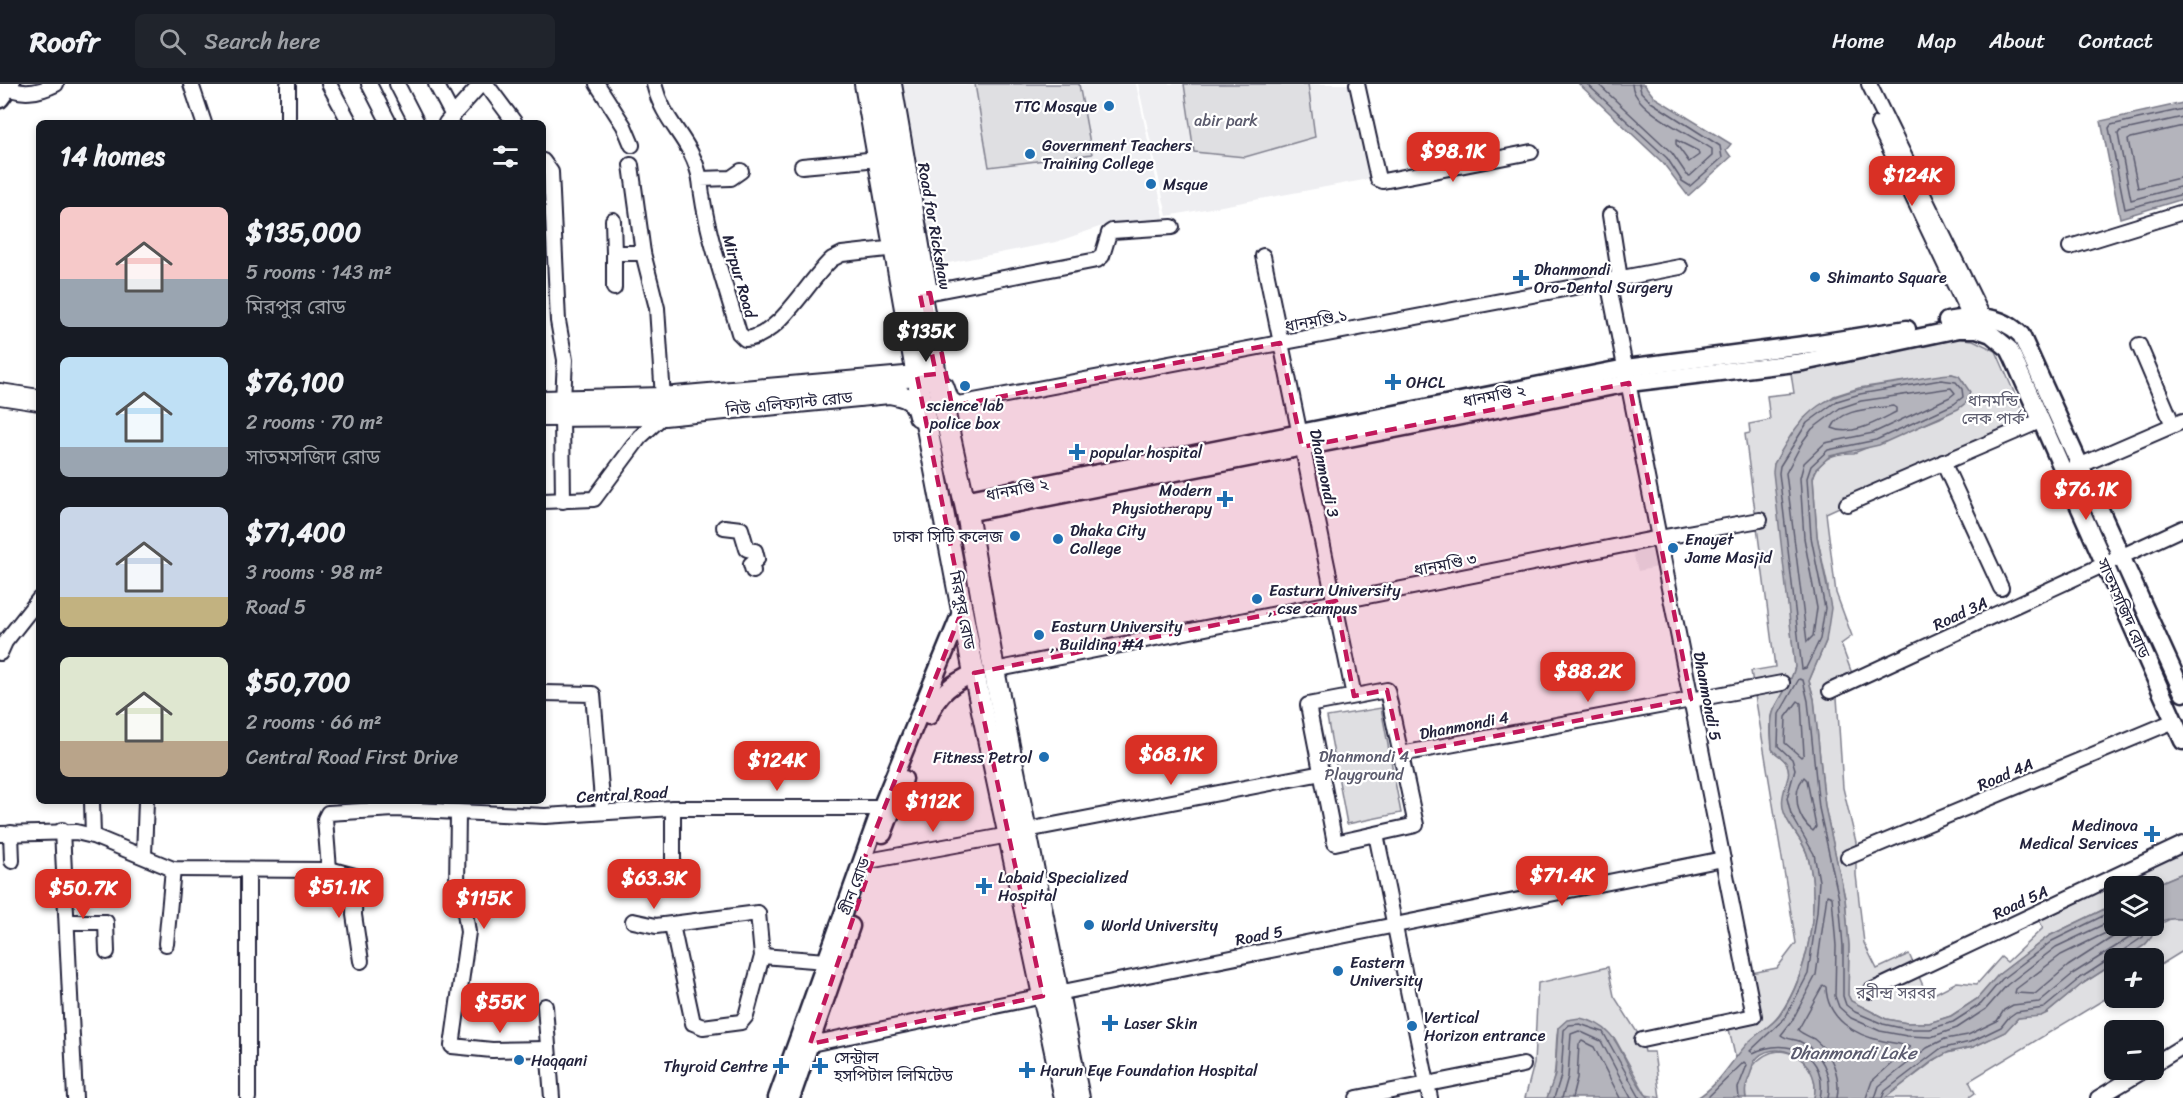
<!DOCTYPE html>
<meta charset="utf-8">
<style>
:root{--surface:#171b24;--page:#20242c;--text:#f1f3f6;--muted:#9ea1a6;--line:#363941;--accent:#d93025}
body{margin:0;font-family:Sriracha,"Noto Sans Bengali",sans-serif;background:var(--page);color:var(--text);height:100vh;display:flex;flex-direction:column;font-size:22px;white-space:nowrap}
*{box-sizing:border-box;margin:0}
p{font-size:20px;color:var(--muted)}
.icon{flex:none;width:33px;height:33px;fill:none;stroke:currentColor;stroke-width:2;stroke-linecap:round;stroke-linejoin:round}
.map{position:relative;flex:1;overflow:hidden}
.sheet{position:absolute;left:36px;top:36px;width:510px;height:684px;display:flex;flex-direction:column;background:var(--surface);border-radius:9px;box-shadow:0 3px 9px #0003}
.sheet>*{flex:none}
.buttons{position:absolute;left:2104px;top:792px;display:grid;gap:12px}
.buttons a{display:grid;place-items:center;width:60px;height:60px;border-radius:9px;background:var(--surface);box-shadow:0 3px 9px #0003;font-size:30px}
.price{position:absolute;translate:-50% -51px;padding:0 14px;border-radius:12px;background:var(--accent);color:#fff;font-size:20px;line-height:39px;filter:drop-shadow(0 2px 3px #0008)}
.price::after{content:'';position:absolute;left:50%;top:36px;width:18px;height:14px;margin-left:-9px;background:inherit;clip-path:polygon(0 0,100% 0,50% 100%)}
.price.on{background:#222;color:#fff}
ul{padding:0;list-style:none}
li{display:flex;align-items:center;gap:18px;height:150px;padding:0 24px}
li span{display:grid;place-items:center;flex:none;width:168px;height:120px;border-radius:9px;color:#555}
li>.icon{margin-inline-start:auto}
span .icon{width:72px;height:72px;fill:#fffc;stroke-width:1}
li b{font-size:26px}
h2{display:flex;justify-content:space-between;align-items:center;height:72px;padding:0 24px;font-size:26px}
header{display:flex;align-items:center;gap:36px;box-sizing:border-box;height:84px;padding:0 30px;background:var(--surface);border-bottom:2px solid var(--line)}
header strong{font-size:28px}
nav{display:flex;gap:33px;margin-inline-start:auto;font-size:21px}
.search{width:420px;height:54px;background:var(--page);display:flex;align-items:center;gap:15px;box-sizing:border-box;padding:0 21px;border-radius:9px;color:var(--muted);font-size:22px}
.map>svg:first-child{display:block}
</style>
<header>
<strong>Roofr</strong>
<div class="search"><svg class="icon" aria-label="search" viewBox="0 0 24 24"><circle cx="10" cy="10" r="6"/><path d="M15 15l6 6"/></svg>Search here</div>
<nav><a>Home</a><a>Map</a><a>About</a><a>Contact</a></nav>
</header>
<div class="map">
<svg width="2183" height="1014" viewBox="0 0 2183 1014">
<rect width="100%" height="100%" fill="#fff"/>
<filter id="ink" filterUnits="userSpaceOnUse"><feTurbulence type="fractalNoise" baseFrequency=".0167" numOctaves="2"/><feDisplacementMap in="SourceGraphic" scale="12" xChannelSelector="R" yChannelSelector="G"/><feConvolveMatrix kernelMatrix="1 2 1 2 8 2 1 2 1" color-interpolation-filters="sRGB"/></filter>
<g filter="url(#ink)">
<g fill="#eeeef1">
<path d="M899,0h237l30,142 -49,2 -6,-5 -55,19 -128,25z"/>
<path d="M1138,0h213l18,95 -202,37z"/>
<path d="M1657,461l5,21 -24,5 -6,-22z"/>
</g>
<g fill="#dfdfe2" stroke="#80808e" stroke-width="1.5">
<path d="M975,0h104l13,70 -103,13z"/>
<path d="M1184,0h124l7,53 -70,20 -51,-5z"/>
<path d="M1954,254l19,2 23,11 31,71 -201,91 10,80 16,43 -11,8 16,43 -20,10 6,91 13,54v33l8,68 13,26 32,-15 19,43 29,-15 20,2 24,-27 6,5 36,-34 -7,-15 147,-69v29l-31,13h-37v18l-66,32 -51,39 -21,24 -26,17 -22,7h-22l-21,-4 -35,-18 -3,-6 1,-49 -4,-48 -20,-91 -11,-108 -5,-18 17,-40 2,-54 -11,-51 -4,-58c6,-19 21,-26 41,-25l86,-35 28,-17c-1,-13 -2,-22 -16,-27l-93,14 -25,8 -31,23 -22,33 -7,12 21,203c-4,17 -14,28 -21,43 -5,12 -3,26 -2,38 4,7 12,10 15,16 7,15 -10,34 -1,53 6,14 18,24 22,40 13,48 0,117 -28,157 -12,18 -32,26 -44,46l-7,-31 27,-6 -10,-49 31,-6 19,-25 -45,-272 24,-4 -30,-233 5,-1 -1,-9 21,-4 -3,-24 27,-3 -4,-26z"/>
<path d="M1381,624l20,105 -54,11 -20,-107z"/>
<path d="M2172,834l11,1v32l-29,18v-11h-32l22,-13 10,-18z"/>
<path d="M2115,879v30l-146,88 6,12 -7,5h-83l58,-44 30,-7 32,-15 13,-14 29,-5 35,-29z"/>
<path d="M1608,883l6,29 28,44 3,12h9l6,46 -14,-3 -31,-56 -57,-11c-4,23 1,48 -11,70h-22l9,-34 4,-81z"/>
<path d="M1779,967c26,2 40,22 35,47h-68c-4,-23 11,-45 33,-47z"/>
</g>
<g fill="#b4b4bc" stroke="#7a7a88" stroke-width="1.5">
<path d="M1579,0h65l10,13 77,47 -5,6 5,7 -43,39 -25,-33z"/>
<path d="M2183,19v96l-63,19 -19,-97z"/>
<path d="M1952,290l7,2 11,16 -2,9 -10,8 -79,36 -49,11 -14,13 -3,9 4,58 14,72 -5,33 -17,40 5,18 11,108 20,91 4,48 -1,49 3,6 35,18 21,4h22l22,-7 26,-17 21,-24 51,-39 66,-32v22h39l-2,-40 31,-13v46c-25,-2 -23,3 -34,21 -5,8 -25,18 -34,18v5l-33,21 -35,29 -6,3 -23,2 -13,14 -32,15 -24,5 -15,8 -49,38h-71c9,-41 -43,-63 -60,-36 -2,4 -2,9 -4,13 -3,9 -6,14 -4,23h-49c22,-13 33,-35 49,-53 10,-12 25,-18 34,-30 28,-41 41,-111 28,-158 -4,-16 -16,-26 -22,-40 -11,-22 8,-39 1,-52 -2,-7 -11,-10 -15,-16 0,-12 -3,-27 2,-39 7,-15 17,-26 21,-43l-22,-195 1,-8c31,-58 49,-70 114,-80 22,-3 42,-9 64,-10z"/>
<path d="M1580,934c39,8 39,36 58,65 4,6 6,12 12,15h-103l8,-23 3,-47 9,-8z"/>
</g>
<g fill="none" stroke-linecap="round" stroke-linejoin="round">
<g stroke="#5c5c6f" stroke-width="1.5">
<path d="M1587,0l80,74 15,23 8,5 32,-28 -2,-12 -69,-44 -10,-10 -2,-8"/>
<path d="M1598,0l74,69 15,22 3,1 22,-20v-7c-20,-14 -79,-39 -80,-65"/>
<path d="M2183,25l-72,16 -2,3 16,81 58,-15"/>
<path d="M2183,33l-63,14 -2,3 13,66 52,-14"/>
<path d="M2183,42l-52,12 -3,2 10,48 45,-11"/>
<path d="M1676,56l22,11 1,4 -10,7 -13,-18z"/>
<path d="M1941,296l15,2 6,7 1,8 -9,7 -78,36 -48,10 -17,16 -4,12 4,59 14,71 -5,31 -14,29 -4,1 -23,-196 1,-7 27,-43 30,-22 23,-7z"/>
<path d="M1951,304l4,5 -5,4 -77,36 -48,10 -21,20 -4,15 4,60 13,70 -4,28 -6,6 -21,-169 17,-32 9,-12 28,-21 21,-7z"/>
<path d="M1893,322l3,2v4c-18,9 -44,25 -64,16 8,-20 42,-19 61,-22z"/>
<path d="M1798,617l3,2 3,51 -3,3 -16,-14 1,-26z"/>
<path d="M1804,693l3,3 9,47 -3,4c-16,-12 -22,-38 -9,-54z"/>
<path d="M2116,844l3,2v3l-51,33 -33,28 -20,-1 1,-4 45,-34z"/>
<path d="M1554,1014l7,-22 3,-46 5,-5 11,-1 23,8 37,66"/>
<path d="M1562,1014l6,-21 3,-43 8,-3 22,10 30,57"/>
<path d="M1572,1014l5,-20 2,-34 3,-3 12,6 26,51"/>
<path d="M1707,1014l37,-36 3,3 -9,23 1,10"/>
<path d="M1820,1014c9,-43 -32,-63 -67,-45l-3,-2 35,-33 23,-44 9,-62 2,-31 -5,-27 -23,-40 -4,-16 8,-29 -3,-10 -14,-13 1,-32 20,-35 4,1 5,21 11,107 20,91 4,47v50l3,9 9,7 28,12 23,5h24l23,-7 28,-18 21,-25 50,-38 63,-31"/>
<path d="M1828,1014c5,-23 -7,-47 -29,-57 -7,-2 -13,-2 -18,-6l11,-14 24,-46 11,-80 5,2 4,49 -1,50 4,11 12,11 29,13 27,5 24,1 26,-9 29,-19 21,-24 49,-38 59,-28"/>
<path d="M1837,1014c4,-22 -5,-45 -23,-59 -6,-3 -12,-5 -16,-9l25,-45 3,2c1,32 28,48 57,54 9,2 19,3 27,6l-38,34 -6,17"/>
<path d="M1875,1014l4,-12 48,-38 18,-9 23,-4 29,-14 7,-11 9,-5 26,-3 35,-29 63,-40 3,-7"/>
<path d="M1882,1014l3,-7 55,-42 30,-7 31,-15 8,-10 7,-5 28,-4 35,-29 31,-20 8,-1 4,-7 21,-14 5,-11"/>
</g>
<defs>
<g id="minor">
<path d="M4,0c15,13 36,8 52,0"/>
<path d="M191,0l13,39"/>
<path d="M329,0l21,39"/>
<path d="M369,0l20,39"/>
<path d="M397,0l20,39"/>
<path d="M436,0l17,32"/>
<path d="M486,0l29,39"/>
<path d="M597,0l27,42 8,19"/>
<path d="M654,0c10,41 38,55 46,95"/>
<path d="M894,0l36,208"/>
<path d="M1357,0l21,95 5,2 148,-29"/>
<path d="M1869,0l114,233"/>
<path d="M288,39v-39"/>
<path d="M446,39l35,-39"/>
<path d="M1878,40l92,193"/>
<path d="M543,77l8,11 7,149 7,39 -2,40"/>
<path d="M631,81l12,88 14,55 6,90"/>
<path d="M802,82l77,-7"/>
<path d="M741,87l-10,7 -31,1c5,52 25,104 39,154l6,6c34,-1 63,-59 87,-80l10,-5 54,-6"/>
<path d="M1610,131l10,64"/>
<path d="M613,136l1,33"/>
<path d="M2070,163l113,-35"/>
<path d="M1263,172l91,440"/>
<path d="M1608,197l146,735 -112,24"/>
<path d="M614,204v-35h29"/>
<path d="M921,210l176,-34 5,-4 7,-23 3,-2 60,-4"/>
<path d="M2139,261l34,80"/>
<path d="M946,301l5,14 7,5 722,-137"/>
<path d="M562,331l1,86"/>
<path d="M1943,378l58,126"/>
<path d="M2072,385l111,-48"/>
<path d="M543,417l51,-2 46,-62 24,-22"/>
<path d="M1847,420l193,-83"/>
<path d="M724,443l17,2 6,20 8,2 2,8 -6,5 2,7"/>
<path d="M0,569l5,-11 34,-43"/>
<path d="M994,586l665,-132 101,-18"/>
<path d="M1387,606l29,135 -81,18 -27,-138z"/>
<path d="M1830,607l353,-163"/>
<path d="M543,609l50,1 10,117"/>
<path d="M1401,670l381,-71"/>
<path d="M92,717l1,35"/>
<path d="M673,724v71"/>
<path d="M458,729l-1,74h4l7,45 -16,114 40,4 55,-1"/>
<path d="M62,746l13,268"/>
<path d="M1027,746l295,-57"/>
<path d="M11,749l1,28"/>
<path d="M0,750l76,-2 17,4 80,33 150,1 6,-1 -4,-50 3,-6 66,-4 151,7 128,-8h208"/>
<path d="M1376,750l54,264"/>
<path d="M144,771l2,-54"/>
<path d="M1848,773l326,-136"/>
<path d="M863,778l146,-27"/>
<path d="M329,785l26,7 -1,39 7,46"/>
<path d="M248,786v228"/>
<path d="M633,837l23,5 102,-13 4,43 -16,60 -5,6 -38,5 -10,-4 -21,-98"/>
<path d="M67,838h39l1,30"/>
<path d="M166,860l7,-75"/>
<path d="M762,872l64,5"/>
<path d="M1871,907l312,-147"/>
<path d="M1058,909l665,-134"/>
<path d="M545,922l7,92"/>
<path d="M801,962l242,-50"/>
<path d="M2154,980l29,-18"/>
<path d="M1357,1014l166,-33"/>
<path d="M2098,1014l47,-28"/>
</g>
<g id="major">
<path d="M0,15l11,-15"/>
<path d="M1947,237c29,-5 52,-8 74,14l162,358"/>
<path d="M964,416l662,-132 193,-25 88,-14"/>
<path d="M967,429l662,-130 174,-21 156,-33h18l14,5 18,15 4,8 170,384"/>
<path d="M929,632c9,-23 24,-33 45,-43"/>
<path d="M883,750l21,-55"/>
<path d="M777,1014l104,-290 82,-200"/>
<path d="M791,1014l60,-172"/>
</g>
<g id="highway">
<path d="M865,0l52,292 57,297 91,425"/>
<path d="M880,0l56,290 31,139 27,157 85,428"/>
<path d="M0,310l39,6"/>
<path d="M543,317l120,-3 265,-23"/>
<path d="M543,332l121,-1 225,-22c17,3 27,6 30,23"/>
</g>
</defs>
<use href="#minor" stroke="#22223b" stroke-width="18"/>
<use href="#major" stroke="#22223b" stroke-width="21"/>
<use href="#highway" stroke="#22223b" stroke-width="24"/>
<use href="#minor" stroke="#fff" stroke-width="14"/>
<use href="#major" stroke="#fff" stroke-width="16"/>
<use href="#highway" stroke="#fff" stroke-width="20"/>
</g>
</g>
<path fill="#c2185b" fill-opacity="0.2" stroke="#c2185b" stroke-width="4.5" stroke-dasharray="12 8" stroke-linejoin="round" d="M930,209l22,113 328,-63 22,104 327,-64 62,316 -290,55 -14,-64 -33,6 -18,-95 -362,72 69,323 -233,48 63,-184 -10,2 100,-254 -46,-232 19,-2 -16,-80z"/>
<g fill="#1f6fb2" stroke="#fff" stroke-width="2">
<circle cx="1109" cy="22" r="6"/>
<circle cx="1030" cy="70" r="6"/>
<circle cx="1151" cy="100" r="6"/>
<circle cx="1815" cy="193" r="6"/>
<path d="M1518 185h6v6h6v6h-6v6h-6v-6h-6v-6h6z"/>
<path d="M1390 289h6v6h6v6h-6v6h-6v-6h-6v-6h6z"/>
<circle cx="965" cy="302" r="6"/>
<path d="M1074 359h6v6h6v6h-6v6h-6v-6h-6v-6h6z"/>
<path d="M1222 406h6v6h6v6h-6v6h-6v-6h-6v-6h6z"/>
<circle cx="1015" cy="452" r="6"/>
<circle cx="1058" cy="455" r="6"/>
<circle cx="1673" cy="464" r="6"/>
<circle cx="1257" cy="515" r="6"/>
<circle cx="1039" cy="551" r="6"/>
<circle cx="1044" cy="673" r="6"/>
<path d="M2149 741h6v6h6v6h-6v6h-6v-6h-6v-6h6z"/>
<path d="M981 793h6v6h6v6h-6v6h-6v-6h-6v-6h6z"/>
<circle cx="1089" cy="841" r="6"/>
<circle cx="1338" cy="887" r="6"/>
<path d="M1107 930h6v6h6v6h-6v6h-6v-6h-6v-6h6z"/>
<circle cx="1412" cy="942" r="6"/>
<circle cx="519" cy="976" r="6"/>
<path d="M778 973h6v6h6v6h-6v6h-6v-6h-6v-6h6z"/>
<path d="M817 973h6v6h6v6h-6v6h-6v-6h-6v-6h6z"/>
<path d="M1024 977h6v6h6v6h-6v6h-6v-6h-6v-6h6z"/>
</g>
<g text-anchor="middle" stroke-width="4.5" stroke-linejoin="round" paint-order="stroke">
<g font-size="16" fill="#22223b" stroke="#fff" text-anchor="start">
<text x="1097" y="28" text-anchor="end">TTC Mosque</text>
<text x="1042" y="67">Government Teachers<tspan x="1042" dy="18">Training College</tspan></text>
<text x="1163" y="106">Msque</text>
<text x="1534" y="191">Dhanmondi<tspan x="1534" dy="18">Oro-Dental Surgery</tspan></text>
<text x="1827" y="199">Shimanto Square</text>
<text x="1406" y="304">OHCL</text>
<text x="965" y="327" text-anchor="middle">science lab<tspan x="965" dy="18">police box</tspan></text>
<text x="1090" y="374">popular hospital</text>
<text x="1212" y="412" text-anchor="end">Modern<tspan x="1212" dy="18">Physiotherapy</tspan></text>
<text x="1070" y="452">Dhaka City<tspan x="1070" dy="18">College</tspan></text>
<text x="1003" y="458" text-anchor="end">ঢাকা সিটি কলেজ</text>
<text x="1685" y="461">Enayet<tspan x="1685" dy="18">Jame Masjid</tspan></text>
<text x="1269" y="512">Easturn University<tspan x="1269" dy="18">, cse campus</tspan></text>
<text x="1051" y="548">Easturn University<tspan x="1051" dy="18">, Building #4</tspan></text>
<text x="1032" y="679" text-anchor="end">Fitness Petrol</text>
<text x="2138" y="747" text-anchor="end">Medinova<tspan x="2138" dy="18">Medical Services</tspan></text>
<text x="998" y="799">Labaid Specialized<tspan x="998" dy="18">Hospital</tspan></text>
<text x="1101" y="847">World University</text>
<text x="1350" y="884">Eastern<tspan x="1350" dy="18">University</tspan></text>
<text x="1424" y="939">Vertical<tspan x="1424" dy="18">Horizon entrance</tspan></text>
<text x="1124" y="945">Laser Skin</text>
<text x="834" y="979">সেন্ট্রাল<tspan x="834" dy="18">হসপিটাল লিমিটেড</tspan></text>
<text x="531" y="982">Haqqani</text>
<text x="768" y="988" text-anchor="end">Thyroid Centre</text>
<text x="1040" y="992">Harun Eye Foundation Hospital</text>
</g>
<g font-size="16" fill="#5b5b6d" stroke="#fff">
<text x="1226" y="42">abir park</text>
<text x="1993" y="322">ধানমন্ডি<tspan x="1993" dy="18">লেক পার্ক</tspan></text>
<text x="1364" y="678">Dhanmondi 4<tspan x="1364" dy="18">Playground</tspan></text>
<text x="1896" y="914">রবীন্দ্র সরবর</text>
</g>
<g font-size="16" fill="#22223b" stroke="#fff">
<text transform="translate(935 142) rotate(80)" y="6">Road for Rickshaw</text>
<text transform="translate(740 192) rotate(74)" y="6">Mirpur Road</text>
<text transform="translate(1316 236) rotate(-11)" y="6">ধানমণ্ডি ১</text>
<text transform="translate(1494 311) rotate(-11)" y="6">ধানমণ্ডি ২</text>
<text transform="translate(789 319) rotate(-6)" y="6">নিউ এলিফ্যান্ট রোড</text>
<text transform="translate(1325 389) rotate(78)" y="6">Dhanmondi 3</text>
<text transform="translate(1017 405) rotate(-11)" y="6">ধানমণ্ডি ২</text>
<text transform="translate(1445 480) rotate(-11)" y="6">ধানমণ্ডি ৩</text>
<text transform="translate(2124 524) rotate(66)" y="6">সাতমসজিদ রোড</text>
<text transform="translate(963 526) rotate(79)" y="6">মিরপুর রোড</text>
<text transform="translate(1960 529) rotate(-25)" y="6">Road 3A</text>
<text transform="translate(1708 612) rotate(79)" y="6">Dhanmondi 5</text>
<text transform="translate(1464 641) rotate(-11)" y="6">Dhanmondi 4</text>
<text transform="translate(2005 690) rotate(-23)" y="6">Road 4A</text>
<text transform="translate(622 710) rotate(-3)" y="6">Central Road</text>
<text transform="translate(854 802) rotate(-70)" y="6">গ্রীন রোড</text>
<text transform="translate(2020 818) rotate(-25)" y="6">Road 5A</text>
<text transform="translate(1259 851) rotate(-11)" y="6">Road 5</text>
</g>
<g font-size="18" font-style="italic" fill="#5c5c6f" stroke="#fff">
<text x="1853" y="975">Dhanmondi Lake</text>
</g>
</g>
</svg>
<div class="buttons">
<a><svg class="icon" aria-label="layers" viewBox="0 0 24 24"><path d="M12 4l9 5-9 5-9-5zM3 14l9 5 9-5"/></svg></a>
<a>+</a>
<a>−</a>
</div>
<b class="price" style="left:1453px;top:99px">$98.1K</b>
<b class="price" style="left:1912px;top:123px">$124K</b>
<b class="price on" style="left:926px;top:279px">$135K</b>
<b class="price" style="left:2086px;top:437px">$76.1K</b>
<b class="price" style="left:1588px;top:619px">$88.2K</b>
<b class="price" style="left:1171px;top:702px">$68.1K</b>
<b class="price" style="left:777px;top:708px">$124K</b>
<b class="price" style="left:933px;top:749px">$112K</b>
<b class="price" style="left:1562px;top:823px">$71.4K</b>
<b class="price" style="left:654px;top:826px">$63.3K</b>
<b class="price" style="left:339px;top:835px">$51.1K</b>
<b class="price" style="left:83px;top:836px">$50.7K</b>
<b class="price" style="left:484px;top:846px">$115K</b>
<b class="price" style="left:500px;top:950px">$55K</b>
<section class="sheet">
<h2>14 homes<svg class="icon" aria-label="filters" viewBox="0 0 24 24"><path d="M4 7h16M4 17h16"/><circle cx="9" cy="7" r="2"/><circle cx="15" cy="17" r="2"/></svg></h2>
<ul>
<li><span style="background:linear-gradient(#f6c9c9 60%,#9aa5b1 0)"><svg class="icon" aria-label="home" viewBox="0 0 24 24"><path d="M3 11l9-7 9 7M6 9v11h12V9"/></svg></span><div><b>$135,000</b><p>5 rooms · 143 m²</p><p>মিরপুর রোড</p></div></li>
<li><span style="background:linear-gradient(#bfe0f5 75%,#9aa5b1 0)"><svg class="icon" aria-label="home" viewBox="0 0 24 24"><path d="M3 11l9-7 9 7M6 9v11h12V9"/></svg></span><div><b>$76,100</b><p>2 rooms · 70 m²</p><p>সাতমসজিদ রোড</p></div></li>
<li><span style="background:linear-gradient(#c9d6e8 75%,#c2b280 0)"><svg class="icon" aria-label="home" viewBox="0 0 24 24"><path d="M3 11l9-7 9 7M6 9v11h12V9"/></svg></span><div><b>$71,400</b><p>3 rooms · 98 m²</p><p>Road 5</p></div></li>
<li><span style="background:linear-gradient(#dfe7d0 70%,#b9a48a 0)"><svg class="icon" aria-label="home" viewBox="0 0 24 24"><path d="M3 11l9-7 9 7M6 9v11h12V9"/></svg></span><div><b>$50,700</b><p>2 rooms · 66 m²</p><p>Central Road First Drive</p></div></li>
</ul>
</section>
</div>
